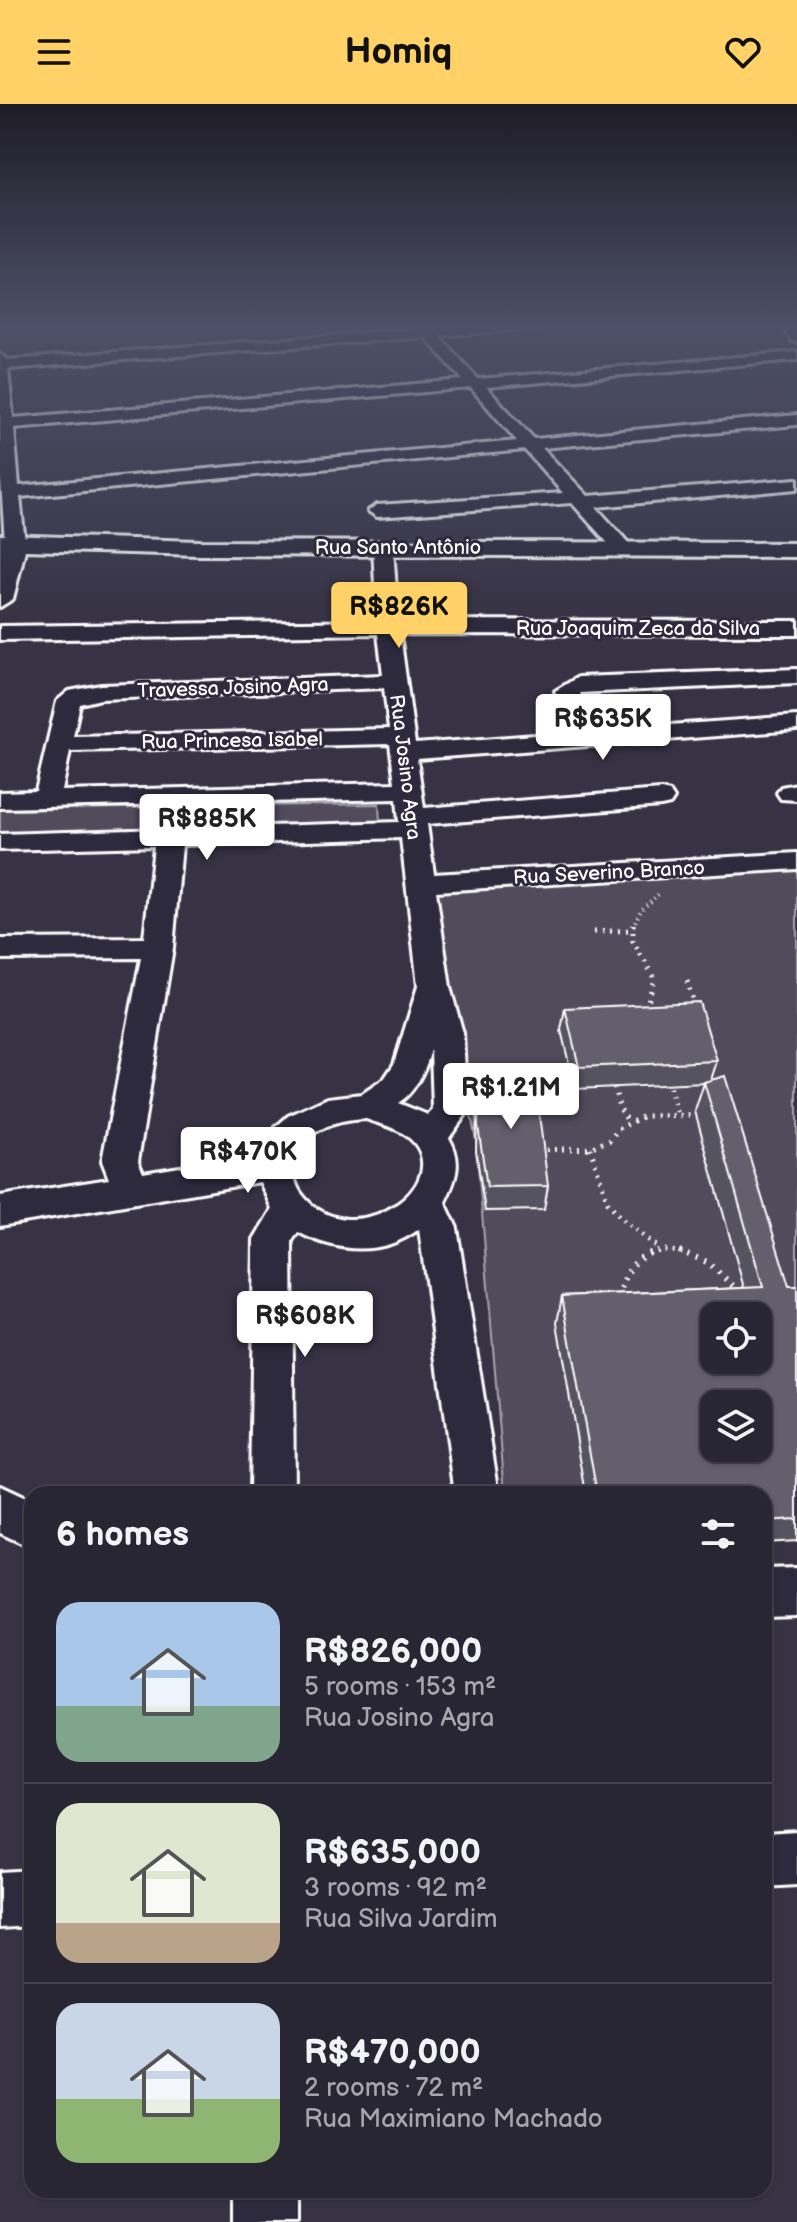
<!DOCTYPE html>
<meta charset="utf-8">
<style>
:root{--surface:#292634;--page:#312e3c;--text:#f1f3f6;--muted:#a5a5ac;--line:#45434f;--accent:#ffd166}
body{margin:0;font-family:"Balsamiq Sans",sans-serif;background:var(--page);color:var(--text);height:100vh;display:flex;flex-direction:column;font-size:30px;white-space:nowrap}
*{box-sizing:border-box;margin:0}
p{font-size:26px;color:var(--muted)}
.icon{flex:none;width:44px;height:44px;fill:none;stroke:currentColor;stroke-width:2;stroke-linecap:round;stroke-linejoin:round}
.map{position:relative;flex:1;overflow:hidden}
.side{position:absolute;left:24px;top:1382px;width:748px;height:712px;display:flex;flex-direction:column;background:var(--surface);border-radius:24px;box-shadow:0 2px 6px #0004,0 0 0 2px var(--line)}
.side>*{flex:none}
.fabs{position:absolute;left:700px;top:1198px;display:grid;gap:16px}
.fabs a{display:grid;place-items:center;width:72px;height:72px;border-radius:16px;background:var(--surface);box-shadow:0 2px 6px #0004,0 0 0 2px var(--line);font-size:40px}
.price{position:absolute;translate:-50% -68px;padding:0 18px;border-radius:8px;background:#fff;color:#222;font-size:26px;line-height:52px;filter:drop-shadow(0 2px 4px #0008)}
.price::after{content:'';position:absolute;left:50%;top:48px;width:24px;height:18px;margin-left:-12px;background:inherit;clip-path:polygon(0 0,100% 0,50% 100%)}
.price.active{background:var(--accent);color:#111}
ul{padding:0;list-style:none}
li{display:flex;align-items:center;gap:24px;height:200px;padding:0 32px}
li+li{border-top:2px solid var(--line)}
li span{display:grid;place-items:center;flex:none;width:224px;height:160px;border-radius:24px;color:#555}
li>.icon{margin-inline-start:auto}
span .icon{width:96px;height:96px;fill:#fffc;stroke-width:1}
li b{font-size:34px}
h2{display:flex;justify-content:space-between;align-items:center;height:96px;padding:0 32px;font-size:34px}
header{display:flex;justify-content:space-between;align-items:center;height:104px;padding:0 32px;background:var(--accent);color:#111;font-size:36px;font-weight:700}
.map>svg:first-child{display:block}
</style>
<header><svg class="icon" aria-label="menu" viewBox="0 0 24 24"><path d="M4 6h16M4 12h16M4 18h16"/></svg>Homiq<svg class="icon" aria-label="heart" viewBox="0 0 24 24"><path d="M12 20l-8-8c-3-5 5-10 8-4 3-6 11-1 8 4z"/></svg></header>
<div class="map">
<svg width="797" height="2118" viewBox="0 0 797 2118">
<rect width="100%" height="100%" fill="#373345"/>
<filter id="ink" filterUnits="userSpaceOnUse"><feTurbulence type="fractalNoise" baseFrequency=".0125" numOctaves="2"/><feDisplacementMap in="SourceGraphic" scale="16" xChannelSelector="R" yChannelSelector="G"/><feConvolveMatrix kernelMatrix="1 2 1 2 8 2 1 2 1" color-interpolation-filters="sRGB"/></filter>
<g filter="url(#ink)">
<g fill="#514c5c" stroke="#a8a6ae" stroke-width="2" fill-rule="evenodd">
<path d="M379,700l1,20 -380,9v-23z"/>
<path d="M797,762v671l-33,-43h-259l-29,-354 -50,-252zM714,1212h44v44h-44zM714,1300h44v44h-44z"/>
</g>
<g fill="none" stroke-linecap="round" stroke-linejoin="round">
<defs>
<g id="minor">
<path d="M414,220h15l3,4 117,-4 -7,4 -103,8 39,43 319,-27v8l-311,27 48,52 263,-24v10l-255,23 46,48 209,-17v10l-201,18 35,39 -10,6 -7,-2 -42,-47 -195,14 -9,-6 9,-6 186,-12 -38,-43 -505,47 5,46 -10,6 -10,-6 -5,-77v-112l7,6 411,-31zM425,233l38,43 -450,38 -5,-49zM471,284l46,53 -498,45 -5,-58z"/>
<path d="M781,220h14l2,18 -5,-1z"/>
<path d="M383,437l10,6 5,73 399,1v14l-397,-1 15,110 160,-12 -20,-41 23,-14 219,-8v14l-217,10 18,37 199,-14v14l-380,29 7,49 237,-18 9,2 4,6 -4,6 -9,2 -234,18 7,50 363,-21v16l-361,22 14,96 13,46 4,80 -18,25c14,23 7,42 -4,64l12,26 42,266h-44l-36,-265c-38,28 -82,23 -121,3l-6,9 2,253h-44l4,-255 18,-30 -12,-27 -260,44v-30l109,-17 -7,-18 39,-203 -141,1v-20l144,-1 10,-92 -154,4v-16l399,-12 -2,-23 -397,9v-16l36,-1 21,-90 12,-10 32,-6 282,-10 -5,-41 -378,6v-14l377,-5 -4,-74zM384,584l5,41 -316,7 7,-32 21,-5zM390,640l5,39 -333,8 8,-40zM401,734l17,148 -24,78 -10,15 -22,15 -34,4 -40,18 -12,11 -15,27 -118,19 -5,-12 35,-213 9,-103zM431,946l2,60 -5,5 -30,-12c18,-11 27,-33 33,-53zM366,1015c11,4 25,7 35,13 69,42 -48,131 -100,61 -5,-7 -7,-15 -7,-23 1,-39 41,-50 72,-51z"/>
<path d="M797,680v16l-16,-1 -4,-6 4,-6z"/>
<path d="M0,1382l32,15v47l-32,-15z"/>
<path d="M797,1464v48l-33,1v-48z"/>
<path d="M797,1727v54l-33,2v-54z"/>
<path d="M32,1766v56l-32,2v-56z"/>
<rect x="233" y="2086" width="64" height="32"/>
</g>
<path id="major" d="M0,431l199,6 598,2v14l-598,-2 -174,-5 -12,49 -13,8z"/>
</defs>
<use href="#minor" stroke="#fff" stroke-width="6"/>
<use href="#major" stroke="#fff" stroke-width="6"/>
<path stroke="#fff" stroke-width="4" stroke-dasharray="1 4" stroke-linecap="butt" d="M633,822l8,-16 20,-18"/>
<g stroke="#fff" stroke-width="5" stroke-dasharray="2 6" stroke-linecap="butt">
<path d="M633,820v17l21,37 -8,32"/>
<path d="M594,828l38,-2"/>
<path d="M687,877l8,27"/>
<path d="M667,976l11,35"/>
<path d="M614,983l5,20 10,16"/>
<path d="M590,1044l18,54 14,17 38,30"/>
<path d="M538,1046l52,-2 20,-8 8,-11 26,-13 58,-1"/>
<path d="M649,1149l15,-3 22,3"/>
</g>
<g stroke="#fff" stroke-width="6" stroke-dasharray="2 7" stroke-linecap="butt">
<path d="M679,1147l28,11 32,29"/>
<path d="M619,1193c5,-22 14,-41 39,-46"/>
</g>
<use href="#minor" fill="#2f2a3d" fill-rule="evenodd"/>
<use href="#major" fill="#2f2a3d" fill-rule="evenodd"/>
</g>
<g fill="#55525e" stroke="#fff" stroke-width="2">
<path d="M565,904l152,53 -6,19 78,206h8v255l-33,2v-49h-178l-29,-171 5,-27 182,-8 -49,-177 9,-28 -129,6 -14,-59z"/>
<path d="M479,970l69,112 -4,24 -59,1 -9,-60 1,-52z"/>
</g>
<g fill="#635f6d" stroke="#fff" stroke-width="2" fill-rule="evenodd">
<path d="M699,898l18,59 -138,6 -14,-59z"/>
<path d="M479,970h55l14,112 -61,1 -9,-61z"/>
<path d="M725,972l64,210h8v233l-33,2v-27h-167l-35,-198 201,-9 -59,-205zM714,1212h44v44h-44zM714,1300h44v44h-44z"/>
</g>
</g>
<linearGradient id="sky" x2="0" y2="1"><stop stop-color="#1e1c26"/><stop offset="0.43" stop-color="#4d5068"/><stop offset="1" stop-color="#4d5068" stop-opacity="0"/></linearGradient>
<rect width="797" height="517" fill="url(#sky)"/>
<g text-anchor="middle" stroke-width="6" stroke-linejoin="round" paint-order="stroke">
<g font-size="20" fill="#fff" stroke="#2f2a3d">
<text x="398" y="450">Rua Santo Antônio</text>
<text x="638" y="531">Rua Joaquim Zeca da Silva</text>
<text transform="translate(233 583) rotate(-2)" y="7">Travessa Josino Agra</text>
<text transform="translate(232 636) rotate(-1)" y="7">Rua Princesa Isabel</text>
<text transform="translate(406 663) rotate(83)" y="7">Rua Josino Agra</text>
<text transform="translate(609 768) rotate(-3)" y="7">Rua Severino Branco</text>
</g>
</g>
</svg>
<div class="fabs">
<a><svg class="icon" aria-label="locate" viewBox="0 0 24 24"><circle cx="12" cy="12" r="6"/><path d="M12 2v4M12 18v4M2 12h4M18 12h4"/></svg></a>
<a><svg class="icon" aria-label="layers" viewBox="0 0 24 24"><path d="M12 4l9 5-9 5-9-5zM3 14l9 5 9-5"/></svg></a>
</div>
<b class="price active" style="left:399px;top:546px">R$826K</b>
<b class="price" style="left:603px;top:658px">R$635K</b>
<b class="price" style="left:207px;top:758px">R$885K</b>
<b class="price" style="left:511px;top:1027px">R$1.21M</b>
<b class="price" style="left:248px;top:1091px">R$470K</b>
<b class="price" style="left:305px;top:1255px">R$608K</b>
<section class="side">
<h2>6 homes<svg class="icon" aria-label="filters" viewBox="0 0 24 24"><path d="M4 7h16M4 17h16"/><circle cx="9" cy="7" r="2"/><circle cx="15" cy="17" r="2"/></svg></h2>
<ul>
<li><span style="background:linear-gradient(#a9c7e8 65%,#7fa58c 0)"><svg class="icon" aria-label="home" viewBox="0 0 24 24"><path d="M3 11l9-7 9 7M6 9v11h12V9"/></svg></span><div><b>R$826,000</b><p>5 rooms · 153 m²</p><p>Rua Josino Agra</p></div></li>
<li><span style="background:linear-gradient(#dfe7d0 75%,#b9a48a 0)"><svg class="icon" aria-label="home" viewBox="0 0 24 24"><path d="M3 11l9-7 9 7M6 9v11h12V9"/></svg></span><div><b>R$635,000</b><p>3 rooms · 92 m²</p><p>Rua Silva Jardim</p></div></li>
<li><span style="background:linear-gradient(#c9d6e8 60%,#8fb573 0)"><svg class="icon" aria-label="home" viewBox="0 0 24 24"><path d="M3 11l9-7 9 7M6 9v11h12V9"/></svg></span><div><b>R$470,000</b><p>2 rooms · 72 m²</p><p>Rua Maximiano Machado</p></div></li>
</ul>
</section>
</div>
